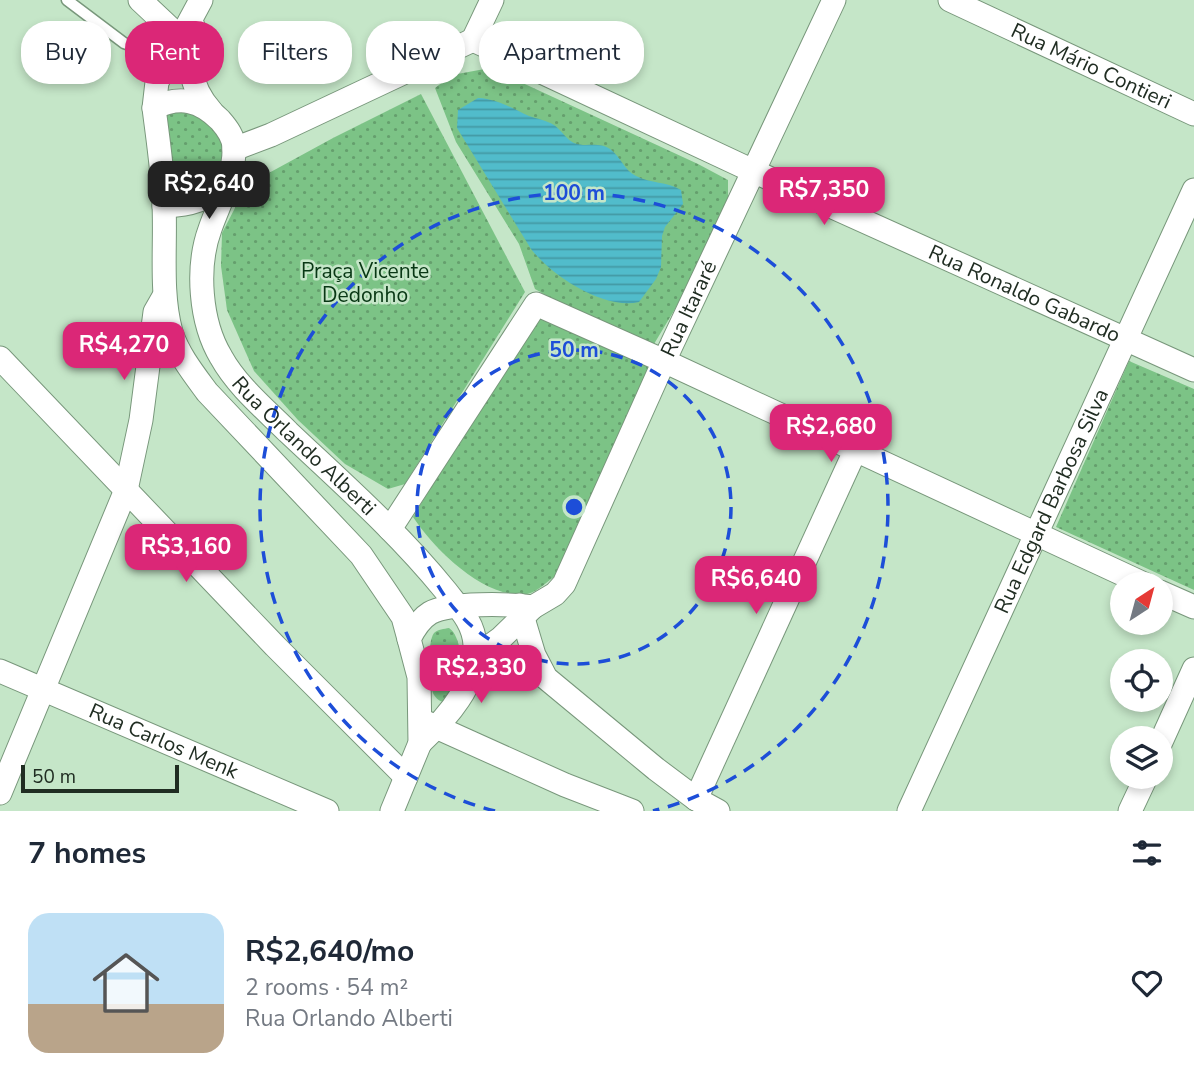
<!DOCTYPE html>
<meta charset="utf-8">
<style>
:root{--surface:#fff;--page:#f6f6f7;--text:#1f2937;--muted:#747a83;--line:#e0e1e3;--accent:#db2777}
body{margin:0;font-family:"Nunito Sans",sans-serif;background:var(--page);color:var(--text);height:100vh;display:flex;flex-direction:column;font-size:26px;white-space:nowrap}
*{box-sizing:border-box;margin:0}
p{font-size:23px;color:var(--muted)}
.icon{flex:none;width:38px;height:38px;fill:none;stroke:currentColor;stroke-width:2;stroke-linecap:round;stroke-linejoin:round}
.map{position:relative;height:811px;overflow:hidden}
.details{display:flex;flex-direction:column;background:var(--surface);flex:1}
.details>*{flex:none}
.banner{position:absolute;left:21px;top:21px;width:700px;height:63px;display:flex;gap:14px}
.needle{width:46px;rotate:36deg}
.fabs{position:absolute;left:1110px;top:572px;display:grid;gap:14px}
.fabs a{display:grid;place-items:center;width:63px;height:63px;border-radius:50%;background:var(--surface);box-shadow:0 4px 10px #0003;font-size:35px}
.scale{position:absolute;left:21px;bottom:18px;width:158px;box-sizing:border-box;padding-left:7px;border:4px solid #202d22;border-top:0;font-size:19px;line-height:24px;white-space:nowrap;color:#202d22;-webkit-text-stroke:5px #c5e6c8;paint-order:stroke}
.price{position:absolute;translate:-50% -60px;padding:0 16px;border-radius:14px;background:var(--accent);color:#fff;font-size:23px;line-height:46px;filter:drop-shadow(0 2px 4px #0008)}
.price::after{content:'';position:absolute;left:50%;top:42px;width:21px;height:16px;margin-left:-10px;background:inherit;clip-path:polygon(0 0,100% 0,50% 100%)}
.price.active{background:#222;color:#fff}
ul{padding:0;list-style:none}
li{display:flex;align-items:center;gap:21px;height:175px;padding:0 28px}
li+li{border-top:2px solid var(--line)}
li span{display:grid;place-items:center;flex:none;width:196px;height:140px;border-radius:21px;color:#555}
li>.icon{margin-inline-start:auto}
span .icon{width:84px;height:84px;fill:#fffc;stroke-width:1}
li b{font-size:30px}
h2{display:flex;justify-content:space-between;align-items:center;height:84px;padding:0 28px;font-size:30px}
.pill{padding:0 24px;border-radius:28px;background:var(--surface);box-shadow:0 4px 10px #0003;font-size:24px;line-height:63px}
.pill.active{background:var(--accent);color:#fff}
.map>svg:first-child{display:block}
</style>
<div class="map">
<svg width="1194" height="811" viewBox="0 0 1194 811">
<defs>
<pattern id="grass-dots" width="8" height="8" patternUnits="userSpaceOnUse" patternTransform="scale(1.75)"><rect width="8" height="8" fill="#7cc386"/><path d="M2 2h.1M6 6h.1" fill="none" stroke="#659f6d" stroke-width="1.8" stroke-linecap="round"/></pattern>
<pattern id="water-rules" width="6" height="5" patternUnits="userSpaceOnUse" patternTransform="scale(1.75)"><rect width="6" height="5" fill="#51bccb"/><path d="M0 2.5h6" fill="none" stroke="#4399a4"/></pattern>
</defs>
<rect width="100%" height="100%" fill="#c5e6c8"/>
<g fill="url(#grass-dots)">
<path d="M490,68l208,96 30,16v31l-53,98 -21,35 -84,-35 -35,-20 -16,-45 -63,-102 -21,-54 17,-13z"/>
<path d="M421,94l104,198 -120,192 -17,5 -43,-25 -47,-44 -44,-49 -27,-61 -6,-44 1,-33 14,-27 20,-26 77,-42z"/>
<path d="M166,108h20l35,21 5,31 -25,34 -27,1 -3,-12z"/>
<path d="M536,314l115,53 -96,209c-8,6 -18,16 -28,18 -42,6 -93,-45 -114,-77z"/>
<path d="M1129,361l65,28v201l-138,-63z"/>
<path d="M449,628c12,7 15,42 11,55 -3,7 -8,14 -11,20 -7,-1 -11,-2 -15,-8 -5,-8 -7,-54 0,-62 4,-4 10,-4 15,-5z"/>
</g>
<path fill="url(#water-rules)" d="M478,98c20,1 33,10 51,18 8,3 17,4 25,9 7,5 13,15 20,18 12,5 24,-2 36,6 11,8 14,21 26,27 15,8 31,5 45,14l2,14 -18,23 -3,9 -1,31 -5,12 -17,23c-35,8 -87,-26 -108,-53l-74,-121 1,-18z"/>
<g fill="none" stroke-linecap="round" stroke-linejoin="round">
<defs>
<path id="service" d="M67,0l57,43 46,16"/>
<g id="minor">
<path d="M140,0l50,47"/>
<path d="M201,0l-44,82 -3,26c4,32 9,64 10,96 2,42 -4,87 7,128 7,22 22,41 36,60l154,163 42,62 6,22"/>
<path id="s1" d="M950,0l244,114"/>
<path d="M193,26c-4,34 -6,58 18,85"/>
<path id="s2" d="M473,40l280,131 441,199"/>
<path d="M473,40l19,-40"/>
<path id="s3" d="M154,108c26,-13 46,-8 66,12 7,8 14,17 14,28 1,27 -15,55 -24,81 -14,38 -10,93 11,128 16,29 44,52 67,75 54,51 110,100 157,158 13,17 29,32 30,55 4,38 -29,74 -55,98"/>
<path d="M234,149l37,-14 202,-95"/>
<path d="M164,206c27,-1 44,-6 63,-25"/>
<path d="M0,358l275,288 131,131"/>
<path d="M390,529l146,-225 128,57 480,223"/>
<path d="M1160,592l34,15"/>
<path d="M519,605l15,50 12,23 110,91 40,30 22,12"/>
<path id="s4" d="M475,657l26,-19 32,-31 22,-13 9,-10 100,-223 170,-361"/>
<path id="s5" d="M0,671l327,140"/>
<path d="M425,722l140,63 67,26"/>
<path d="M1160,744l34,-75"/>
<path d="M0,793l126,-303 15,-70 14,-108 8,-14"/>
<path d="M696,799l159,-348"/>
<path d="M392,811l28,-68 -1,-66 -10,-38c5,-10 11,-20 21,-26 19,-11 81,-9 103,-6"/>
<path id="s6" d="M909,811l285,-621"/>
<path d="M1130,811l16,-34"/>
</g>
</defs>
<use href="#service" stroke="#78977b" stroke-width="13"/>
<use href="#minor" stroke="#78977b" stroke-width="25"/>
<use href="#service" stroke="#fff" stroke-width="10"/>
<use href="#minor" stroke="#fff" stroke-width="23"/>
</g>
<g fill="none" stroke="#1d4ed8" stroke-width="3.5" stroke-dasharray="12 9">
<circle cx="574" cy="507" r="157"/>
<path d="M495 811A314 314 0 1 1 653 811"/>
</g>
<g text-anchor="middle" stroke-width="5" stroke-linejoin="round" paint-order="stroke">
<g font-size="21" fill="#202d22" stroke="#c5e6c8">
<text dy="7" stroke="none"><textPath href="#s1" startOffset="156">Rua Mário Contieri</textPath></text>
<text dy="7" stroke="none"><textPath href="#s2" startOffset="607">Rua Ronaldo Gabardo</textPath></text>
<text dy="7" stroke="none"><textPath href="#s4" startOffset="418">Rua Itararé</textPath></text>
<text dy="7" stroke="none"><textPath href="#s3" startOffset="444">Rua Orlando Alberti</textPath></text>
<text dy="7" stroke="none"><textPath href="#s6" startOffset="341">Rua Edgard Barbosa Silva</textPath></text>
<text dy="7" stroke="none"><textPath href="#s5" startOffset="178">Rua Carlos Menk</textPath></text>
</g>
<g font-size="21" fill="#083714" stroke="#c5e6c8">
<text x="365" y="278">Praça Vicente<tspan x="365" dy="24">Dedonho</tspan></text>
</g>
</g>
<circle cx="574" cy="507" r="10" fill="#1d4ed8" stroke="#c5e6c8" stroke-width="3.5"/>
<g font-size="21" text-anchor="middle" font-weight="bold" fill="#1d4ed8" stroke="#c5e6c8" stroke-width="5" stroke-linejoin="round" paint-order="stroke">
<text x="574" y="200">100 m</text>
<text x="574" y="357">50 m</text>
</g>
</svg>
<div class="fabs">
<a><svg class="needle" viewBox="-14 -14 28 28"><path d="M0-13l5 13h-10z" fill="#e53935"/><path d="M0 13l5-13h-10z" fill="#747a83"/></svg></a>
<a><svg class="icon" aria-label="locate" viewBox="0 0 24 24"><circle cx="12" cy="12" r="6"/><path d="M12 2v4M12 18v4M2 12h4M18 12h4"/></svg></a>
<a><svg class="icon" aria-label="layers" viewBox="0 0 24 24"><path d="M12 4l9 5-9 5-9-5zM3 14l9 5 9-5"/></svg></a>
</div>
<div class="scale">50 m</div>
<b class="price active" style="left:209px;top:221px">R$2,640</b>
<b class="price" style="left:824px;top:227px">R$7,350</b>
<b class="price" style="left:124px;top:382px">R$4,270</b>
<b class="price" style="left:831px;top:464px">R$2,680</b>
<b class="price" style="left:186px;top:584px">R$3,160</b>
<b class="price" style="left:756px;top:616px">R$6,640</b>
<b class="price" style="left:481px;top:705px">R$2,330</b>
<div class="banner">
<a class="pill">Buy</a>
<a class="pill active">Rent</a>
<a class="pill">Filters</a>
<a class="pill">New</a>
<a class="pill">Apartment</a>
</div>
</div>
<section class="details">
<h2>7 homes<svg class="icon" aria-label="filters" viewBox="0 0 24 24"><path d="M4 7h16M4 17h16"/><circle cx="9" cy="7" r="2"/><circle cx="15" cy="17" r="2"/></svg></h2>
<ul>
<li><span style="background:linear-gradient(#bfe0f5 65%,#b9a48a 0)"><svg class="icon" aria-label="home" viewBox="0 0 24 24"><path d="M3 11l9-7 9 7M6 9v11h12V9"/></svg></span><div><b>R$2,640/mo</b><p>2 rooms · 54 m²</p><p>Rua Orlando Alberti</p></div><svg class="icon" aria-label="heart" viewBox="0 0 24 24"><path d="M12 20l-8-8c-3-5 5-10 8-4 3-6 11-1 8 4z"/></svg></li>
</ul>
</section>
